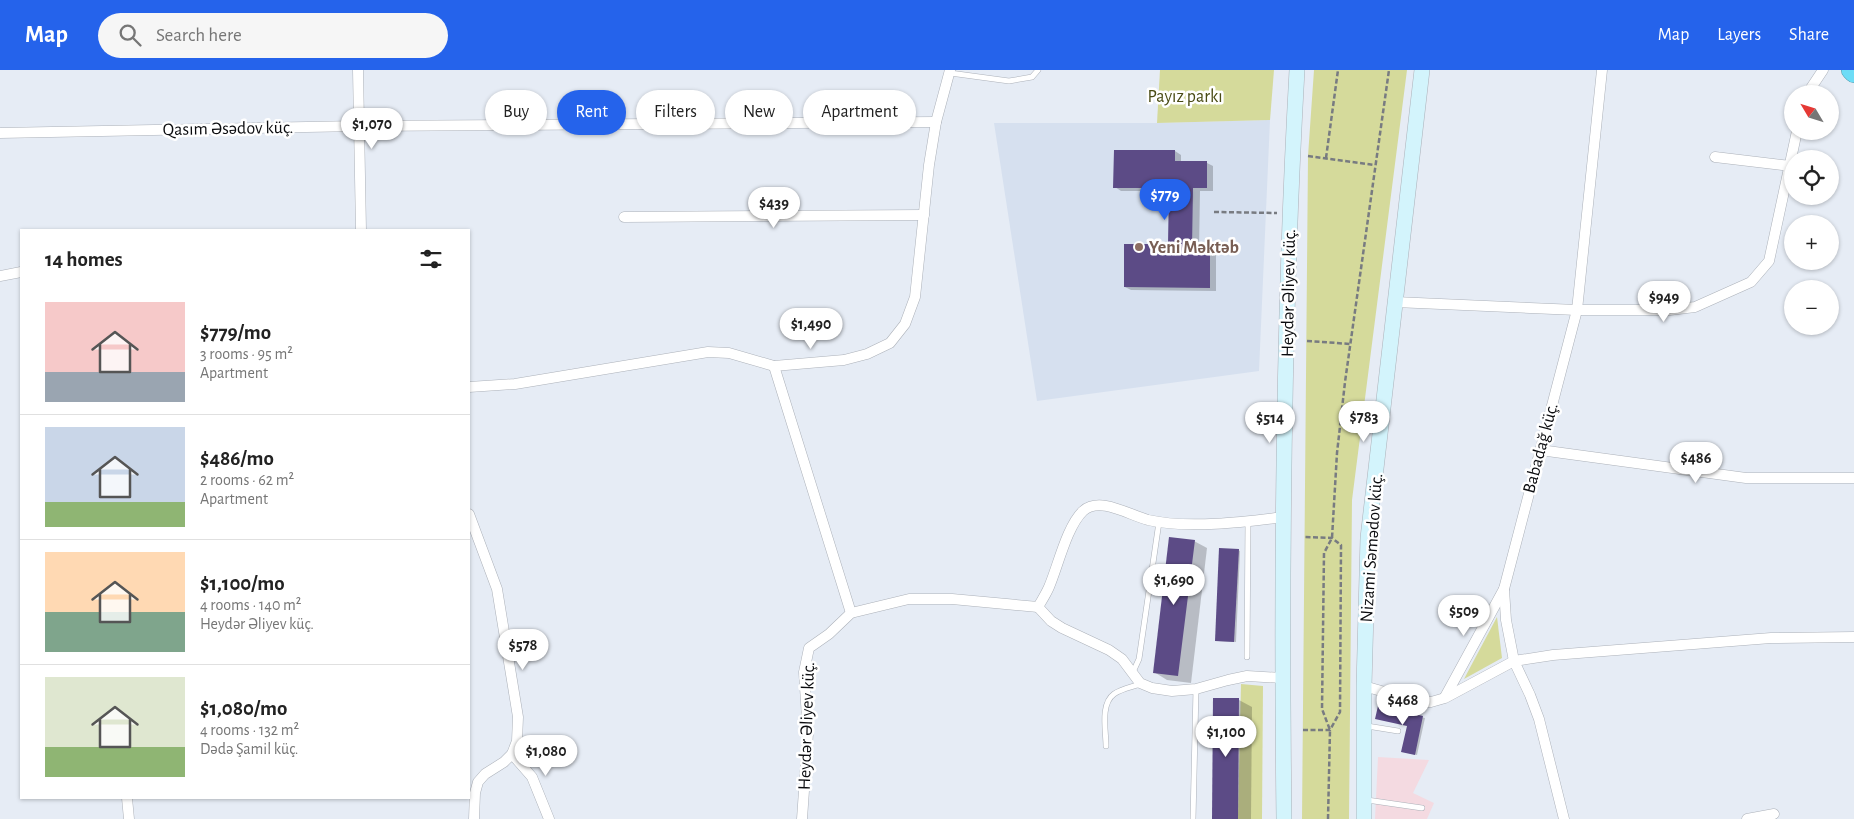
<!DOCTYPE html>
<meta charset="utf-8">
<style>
:root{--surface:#fff;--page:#f6f6f6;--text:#222;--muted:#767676;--line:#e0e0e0;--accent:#2563eb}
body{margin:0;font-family:"Alegreya Sans",sans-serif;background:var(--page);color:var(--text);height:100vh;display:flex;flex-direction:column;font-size:19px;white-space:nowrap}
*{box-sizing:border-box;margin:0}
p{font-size:16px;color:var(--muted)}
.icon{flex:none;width:28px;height:28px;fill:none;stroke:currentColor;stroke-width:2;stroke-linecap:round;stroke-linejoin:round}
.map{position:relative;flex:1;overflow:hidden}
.panel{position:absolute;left:20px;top:159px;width:450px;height:570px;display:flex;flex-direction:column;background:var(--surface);border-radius:0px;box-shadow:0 1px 4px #0004}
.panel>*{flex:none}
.hud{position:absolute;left:485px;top:20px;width:475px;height:45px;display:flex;gap:10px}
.needle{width:32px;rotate:308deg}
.buttons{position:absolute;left:1784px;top:15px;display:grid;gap:10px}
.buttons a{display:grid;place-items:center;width:55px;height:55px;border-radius:50%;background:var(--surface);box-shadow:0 1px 4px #0004;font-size:25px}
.price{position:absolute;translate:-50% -42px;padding:0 11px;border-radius:18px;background:#fff;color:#222;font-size:16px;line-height:32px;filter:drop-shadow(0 1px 2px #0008)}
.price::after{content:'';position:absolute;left:50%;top:30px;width:15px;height:11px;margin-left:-8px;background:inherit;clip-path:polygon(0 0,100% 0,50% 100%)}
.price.active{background:var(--accent);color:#fff}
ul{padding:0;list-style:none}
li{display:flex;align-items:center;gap:15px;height:125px;padding:0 25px}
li+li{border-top:1px solid var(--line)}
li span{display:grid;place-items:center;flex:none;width:140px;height:100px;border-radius:0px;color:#555}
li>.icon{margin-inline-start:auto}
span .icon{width:60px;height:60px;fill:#fffc;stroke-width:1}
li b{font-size:21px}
h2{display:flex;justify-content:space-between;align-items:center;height:60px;padding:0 25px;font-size:21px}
.chip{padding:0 18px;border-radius:22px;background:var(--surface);box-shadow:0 1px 4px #0004;font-size:18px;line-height:45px}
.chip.active{background:var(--accent);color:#fff}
header{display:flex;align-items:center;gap:30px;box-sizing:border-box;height:70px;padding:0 25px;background:var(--accent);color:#fff}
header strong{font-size:24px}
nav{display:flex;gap:28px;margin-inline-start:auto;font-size:18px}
.search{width:350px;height:45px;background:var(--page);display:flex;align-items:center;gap:12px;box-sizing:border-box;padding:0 18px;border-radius:28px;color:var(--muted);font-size:19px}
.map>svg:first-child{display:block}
</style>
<header>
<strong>Map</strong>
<div class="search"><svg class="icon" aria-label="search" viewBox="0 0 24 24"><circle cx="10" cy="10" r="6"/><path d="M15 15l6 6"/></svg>Search here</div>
<nav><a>Map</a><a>Layers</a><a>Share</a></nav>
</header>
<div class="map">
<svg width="1854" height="749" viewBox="0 0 1854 749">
<rect width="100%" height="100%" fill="#e6ecf5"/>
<path fill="#d6e0ef" d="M1270,50l-11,251 -222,30 -43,-278h163z"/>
<path fill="#f4dae1" d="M1378,687l51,3 -16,33 21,10 -7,16h-52z"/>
<g fill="#d5da9b">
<path d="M1160,0h114l-4,50 -113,3z"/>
<path d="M1314,0h93l-55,430 -3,319h-47l6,-663z"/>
<path d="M1497,547l5,41 -38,21z"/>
<path d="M1241,614l22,2 -1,133h-24z"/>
</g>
<g fill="#0003">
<path d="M1175,81l6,4v7l26,1 6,3v25h-13l-1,57h11l6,4v39l-85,-1 -6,-3 45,-41v-55h-49l-6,-4z"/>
<path d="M1194,471l13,7 -16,135 -24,-3 -13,-8z"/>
<path d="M1238,480l2,1 -4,91 -18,-1h-2z"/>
<path d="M1215,629l24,1 13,7 -1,112h-38z"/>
<path d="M1379,637l46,11 -8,37 -13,-3 4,-26z"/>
</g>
<g fill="#5c4b86">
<path d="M1114,80h61v11h32v27h-14l-1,59h18v41l-86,-1v-43h44l1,-56h-56z"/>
<path d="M1169,467l26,3 -17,136 -25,-3z"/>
<path d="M1219,478l20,1 -5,93 -19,-1z"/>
<path d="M1213,628h26l-1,121h-26z"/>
<path d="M1378,636l45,10 -8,39 -14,-3 6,-26 -32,-7z"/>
</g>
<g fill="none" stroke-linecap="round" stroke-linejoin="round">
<defs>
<g id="lane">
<path d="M950,3l59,8 23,-4 6,-7"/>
<path d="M1247,587l1,-136"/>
<path d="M1133,602l6,-13 20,-137"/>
<path d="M1367,656l31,5"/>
<path d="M1106,676c0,-15 -6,-42 8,-52 7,-5 18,-7 26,-10"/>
<path d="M1367,730l55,8"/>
<path d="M1193,749l3,-130"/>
</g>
<g id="street">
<path d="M358,0l3,160"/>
<path d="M1807,24l16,-24"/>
<path d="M0,63l359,-7 577,-4"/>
<path d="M1715,87l75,9"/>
<path d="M624,147l300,-2"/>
<path d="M0,206l21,-4"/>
<path d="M1395,232l182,8h93l25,-3 56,-25 18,-21 28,-130"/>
<path d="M774,296l77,247"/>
<path d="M469,317l46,-3 193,-32 21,1 45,13 70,-6 23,-6 23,-11 15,-19 10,-27 14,-132 7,-43 14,-52"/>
<path d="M1540,380l206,28h108"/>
<path d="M469,444l28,75 21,128 -1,24 -5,13 -8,8 -19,12 -7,8 -3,11 -1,26"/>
<path d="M1038,537l13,14 11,7 47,22 13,9 18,24 12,5 20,3 24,-2 32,-9 19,-4 36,2"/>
<path d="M1364,616l55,16h12l14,-4 69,-37 39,-6 218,-17 83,-1"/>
<path d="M1445,627l59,-108"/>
<path d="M512,684l20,23 17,42"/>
<path d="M127,728l2,21"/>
<path d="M802,749l6,-86 -4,-61 5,-24 20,-14 22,-21 58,-14h43l86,8c4,-7 8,-13 11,-20 9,-21 18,-61 34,-76 17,-15 46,4 65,9 40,9 96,2 136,-3"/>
<path d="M1564,749l-25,-100 -9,-24 -16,-34 -8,-41 -2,-31 73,-279 25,-240"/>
<path d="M1747,749l27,-5"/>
</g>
<g id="secondary">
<path d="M1284,749c-3,-250 -1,-500 13,-749"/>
<path d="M1364,749v-133l4,-148 54,-468"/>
</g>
<path id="highway" d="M1851,0l3,3"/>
</defs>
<use href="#lane" stroke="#acb1b9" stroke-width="6"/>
<use href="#street" stroke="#acb1b9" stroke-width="11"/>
<use href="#secondary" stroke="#acb1b9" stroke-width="16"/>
<use href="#highway" stroke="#4a93a5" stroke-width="20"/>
<g stroke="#787b81" stroke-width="2.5" stroke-dasharray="5 2.5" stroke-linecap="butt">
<path d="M1308,86l67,9"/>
<path d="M1326,88l12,-88"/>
<path d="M1214,142l63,1"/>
<path d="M1307,271l44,3"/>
<path d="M1303,660h27l10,-18 1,-167 -9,-7 -27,-1"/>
<path d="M1328,749l2,-89 -8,-21 2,-156 8,-15 5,-85 8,-71 44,-312"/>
</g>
<use href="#lane" stroke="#fff" stroke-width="5"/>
<use href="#street" stroke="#fff" stroke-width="10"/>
<use href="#secondary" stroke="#d3f4fc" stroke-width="15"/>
<use href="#highway" stroke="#6ddcf6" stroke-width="19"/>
</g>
<circle fill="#8d6e63" stroke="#fff" stroke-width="2" cx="1139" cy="177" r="5"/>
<g text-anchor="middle" stroke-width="5" stroke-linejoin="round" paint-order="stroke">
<g font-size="18" fill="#494b14" stroke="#fff">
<text x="1185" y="32">Payız parkı</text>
</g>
<g font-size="18" fill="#0a0b0e" stroke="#fff">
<text transform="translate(228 58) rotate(-1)" y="6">Qasım Əsədov küç.</text>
<text transform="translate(1288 223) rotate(-89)" y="6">Heydər Əliyev küç.</text>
<text transform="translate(1540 378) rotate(-75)" y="6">Babadağ küç.</text>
<text transform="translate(1371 478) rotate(-86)" y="6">Nizami Səmədov küç.</text>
<text transform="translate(806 656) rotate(-88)" y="6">Heydər Əliyev küç.</text>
</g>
<g font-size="18" font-weight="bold" fill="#785e54" stroke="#fff" text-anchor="start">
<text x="1149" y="183">Yeni Məktəb</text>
</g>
</g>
</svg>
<div class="buttons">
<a><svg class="needle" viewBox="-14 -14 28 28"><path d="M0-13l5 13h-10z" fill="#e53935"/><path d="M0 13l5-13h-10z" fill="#767676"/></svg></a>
<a><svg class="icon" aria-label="locate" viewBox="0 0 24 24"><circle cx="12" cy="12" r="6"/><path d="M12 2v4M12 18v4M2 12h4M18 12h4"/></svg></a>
<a>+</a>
<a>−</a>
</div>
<b class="price" style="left:372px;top:80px">$1,070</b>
<b class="price active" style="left:1165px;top:151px">$779</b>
<b class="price" style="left:774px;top:159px">$439</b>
<b class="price" style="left:1664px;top:253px">$949</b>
<b class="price" style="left:811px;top:280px">$1,490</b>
<b class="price" style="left:1364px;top:373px">$783</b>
<b class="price" style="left:1270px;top:374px">$514</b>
<b class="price" style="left:1696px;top:414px">$486</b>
<b class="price" style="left:1174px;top:536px">$1,690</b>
<b class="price" style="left:1464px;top:567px">$509</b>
<b class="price" style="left:523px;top:601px">$578</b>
<b class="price" style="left:1403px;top:656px">$468</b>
<b class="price" style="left:1226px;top:688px">$1,100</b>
<b class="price" style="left:546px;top:707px">$1,080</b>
<div class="hud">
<a class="chip">Buy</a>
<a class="chip active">Rent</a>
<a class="chip">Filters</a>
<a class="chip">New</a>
<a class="chip">Apartment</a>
</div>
<section class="panel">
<h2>14 homes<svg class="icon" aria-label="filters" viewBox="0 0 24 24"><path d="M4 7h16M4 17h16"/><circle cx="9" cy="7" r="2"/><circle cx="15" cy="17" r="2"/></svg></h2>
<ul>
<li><span style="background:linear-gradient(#f6c9c9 70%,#9aa5b1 0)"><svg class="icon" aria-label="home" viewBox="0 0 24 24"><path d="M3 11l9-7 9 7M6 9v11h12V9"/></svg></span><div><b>$779/mo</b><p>3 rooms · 95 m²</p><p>Apartment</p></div></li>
<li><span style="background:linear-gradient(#c9d6e8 75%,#8fb573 0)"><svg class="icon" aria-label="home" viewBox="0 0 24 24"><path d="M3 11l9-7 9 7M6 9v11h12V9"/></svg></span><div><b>$486/mo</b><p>2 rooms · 62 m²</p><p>Apartment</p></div></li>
<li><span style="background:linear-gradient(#ffd9b3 60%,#7fa58c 0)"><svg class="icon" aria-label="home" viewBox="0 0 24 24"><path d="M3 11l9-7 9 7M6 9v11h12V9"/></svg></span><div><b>$1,100/mo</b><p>4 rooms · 140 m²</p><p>Heydər Əliyev küç.</p></div></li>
<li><span style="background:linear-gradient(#dfe7d0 70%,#8fb573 0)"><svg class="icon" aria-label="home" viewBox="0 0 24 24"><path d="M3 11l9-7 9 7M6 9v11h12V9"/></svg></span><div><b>$1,080/mo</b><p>4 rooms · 132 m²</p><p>Dədə Şamil küç.</p></div></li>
</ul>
</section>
</div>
